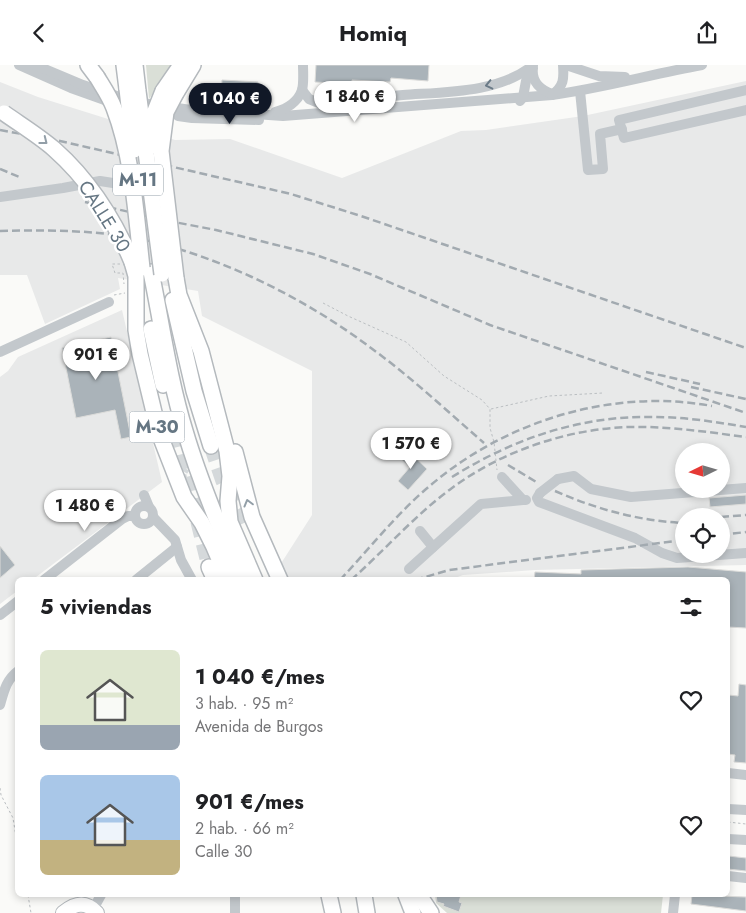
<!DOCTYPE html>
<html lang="es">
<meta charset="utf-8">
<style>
:root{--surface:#fff;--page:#f6f6f6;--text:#202124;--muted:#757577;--accent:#111827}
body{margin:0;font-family:Jost,sans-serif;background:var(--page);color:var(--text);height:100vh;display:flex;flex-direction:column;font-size:19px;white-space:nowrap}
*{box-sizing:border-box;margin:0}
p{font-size:16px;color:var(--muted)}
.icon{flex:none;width:28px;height:28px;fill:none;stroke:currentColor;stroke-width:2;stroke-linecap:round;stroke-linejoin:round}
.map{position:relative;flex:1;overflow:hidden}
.panel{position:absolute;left:15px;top:512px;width:715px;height:320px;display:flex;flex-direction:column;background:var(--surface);border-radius:8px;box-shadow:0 2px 8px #0003}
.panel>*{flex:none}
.needle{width:32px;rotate:265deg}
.tools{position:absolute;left:675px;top:378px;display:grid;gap:10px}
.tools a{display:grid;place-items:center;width:55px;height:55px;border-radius:50%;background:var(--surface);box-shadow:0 2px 8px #0003;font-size:25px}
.price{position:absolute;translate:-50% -42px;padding:0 11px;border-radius:18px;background:#fff;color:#222;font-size:16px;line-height:32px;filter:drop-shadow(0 1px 2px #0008)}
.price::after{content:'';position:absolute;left:50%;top:30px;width:15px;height:11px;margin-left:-8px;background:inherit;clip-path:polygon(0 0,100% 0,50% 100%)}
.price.selected{background:var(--accent);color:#fff}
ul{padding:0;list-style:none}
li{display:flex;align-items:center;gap:15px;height:125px;padding:0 25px}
li span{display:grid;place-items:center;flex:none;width:140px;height:100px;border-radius:8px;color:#555}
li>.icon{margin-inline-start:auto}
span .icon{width:60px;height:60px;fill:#fffc;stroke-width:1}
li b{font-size:21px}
h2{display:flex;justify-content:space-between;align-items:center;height:60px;padding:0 25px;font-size:21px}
header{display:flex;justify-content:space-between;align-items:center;height:65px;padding:0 25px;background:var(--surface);font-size:22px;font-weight:700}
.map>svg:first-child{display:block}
</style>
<header><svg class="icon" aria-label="back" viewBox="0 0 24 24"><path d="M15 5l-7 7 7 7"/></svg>Homiq<svg class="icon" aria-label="share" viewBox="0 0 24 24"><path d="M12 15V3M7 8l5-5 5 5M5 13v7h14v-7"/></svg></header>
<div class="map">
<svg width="746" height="848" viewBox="0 0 746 848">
<rect width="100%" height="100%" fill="#fafaf8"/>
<g fill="#e8e9e9" fill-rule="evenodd">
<path d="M746,16v484l-211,5 -72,5 -14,5h-162l-7,-15 32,-50v-144l-110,-55 -4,-25 -80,-13 2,11 -75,35 -18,-49h-27v-193l38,15 137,43 55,-1 112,39 119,-47 25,-1 97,-14zM684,386h37v38h-37zM684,451h37v38h-37z"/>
<path d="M122,245l40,172 -130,98h-14l-1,11 -17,13v-227l8,-6 10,-14z"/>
</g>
<g fill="#dadfd7">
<path d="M146,0h27l-24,34z"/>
<path d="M435,830h228l-2,18h-214l-11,-10z"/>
</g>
<g fill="#aab3b9" stroke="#dcdcda">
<path d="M316,0h113l-1,16 -37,-3 -1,4 -38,-2v4l-37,-2z"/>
<path d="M222,15l36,2 -1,18 -36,-2z"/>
<path d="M111,272l20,100 -10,2 -6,-29 -39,8 -14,-70z"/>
<path d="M407,385l20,19 -19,21 -10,-9 12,-14 -10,-9z"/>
<path d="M746,430v9l-36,3 -1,-9z"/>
<path d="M0,481l15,19 -15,13z"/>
<path d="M688,502l58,5v56l-18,-1v-47h-194l1,-8 46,2v-4z"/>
<path d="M739,619l7,1v78l-12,-1 1,-7 -7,-1v-59l10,1z"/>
<path d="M728,791l18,2v13l-18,-2z"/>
<path d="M436,830h25l-2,7 3,1 -3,9 -16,-6 1,-2 -7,-2z"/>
<path d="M692,830l54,2v14l-55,-7z"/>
</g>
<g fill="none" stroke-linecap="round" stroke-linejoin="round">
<path stroke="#d5d9db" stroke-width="10" stroke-dasharray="10 5" stroke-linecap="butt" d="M184,420l-3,-11 4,-6"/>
<g stroke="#d5d9db" stroke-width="15" stroke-dasharray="15 8" stroke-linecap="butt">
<path d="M176,367l33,135"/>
<path d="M211,381l12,35 21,42"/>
</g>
<defs>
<path id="major" d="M63,848c12,-10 23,-12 34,0"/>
<g id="highway">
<path d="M88,0l9,12"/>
<path d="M124,0l3,24"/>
<path d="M135,0l3,26"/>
<path d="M163,26l18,-26"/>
<path d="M176,28l17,-28"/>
<path d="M132,197l4,14v54l4,24 19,79 25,64 18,26 12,24 14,33"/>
<path d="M151,207c11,53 18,107 34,159 15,51 36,101 57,149"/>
<path d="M176,213l3,17 22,56 26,100 3,25 -2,25 2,21 25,58"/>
<path d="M173,235l21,91 17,55"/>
<path d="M151,264l12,56"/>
<path d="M235,387l17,65 28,63"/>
<path d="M209,502l6,13"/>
<path d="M329,830l4,18"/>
<path d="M364,830l3,18"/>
<path d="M406,830l7,18"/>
<path d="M419,830l12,18"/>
</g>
</defs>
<use href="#major" stroke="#b5babe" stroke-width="16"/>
<use href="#highway" stroke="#b4b9bd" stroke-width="18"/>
<g stroke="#bbbfc2" stroke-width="1" stroke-dasharray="2.5 2.5" stroke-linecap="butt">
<path d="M120,199h-8l3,9h8l1,11"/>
<path d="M114,230l11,-2"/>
<path d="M323,238l25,13 58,26 38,34 38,24 8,9v19l4,14 3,28"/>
<path d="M491,344l58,-13 54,-3"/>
<path d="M0,723l1,7 12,23 5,31"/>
<path d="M728,757l18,2"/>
<path d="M28,830l3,18"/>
</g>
<g stroke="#c3c8cc" stroke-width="10">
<path d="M19,0l52,23 42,15"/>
<path d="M35,0l48,20 52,17 56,8 92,6 269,-21c51,-7 100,-21 150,-30"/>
<path d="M566,0l33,11 26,1"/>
<path d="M533,3c-2,14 8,22 19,26"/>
<path d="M302,25l7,9 10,4c28,-3 56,-5 84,-8 40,-3 96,-2 129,-29"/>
<path d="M746,25l-127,30 5,18 122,-28"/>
<path d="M580,26l8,79 15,-1 -3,-35 22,-5"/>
<path d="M552,30c12,-9 12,-16 11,-30"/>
<path d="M520,36l3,-4 3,-16 7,-16"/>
<path d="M275,47c11,-3 23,-10 27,-22 2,-7 1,-18 1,-25"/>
<path d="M178,51l14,2 67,2"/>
<path d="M0,132l63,-9 37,-7 13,2"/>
<path d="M0,287l109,-50"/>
<path d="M502,412l21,23h3"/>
<path d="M558,414l16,-3 17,13 40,8 115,-9"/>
<path d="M540,428l-3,5 2,4 96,36 27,15 15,5 69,-5"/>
<path d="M144,430l5,12"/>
<circle cx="144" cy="450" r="9"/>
<path d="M153,452l22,23 6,20 11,20"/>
<path d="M420,466l13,16"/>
<path d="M409,504l72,-65 42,-4"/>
<path d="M44,515l78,-61 6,-3h7"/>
<path d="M136,515l41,-33"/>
<path d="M0,550l18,-14"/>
<path d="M0,640c4,-14 6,-25 18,-34"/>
<path d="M728,708l18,2"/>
<path d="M728,744l18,1"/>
<path d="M728,774l18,1"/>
<path d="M728,811l18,2"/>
<path d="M91,848l10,-18"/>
<path d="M235,848v-18"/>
<path d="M673,848l2,-18"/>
</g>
<use href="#major" stroke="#fff" stroke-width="14"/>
<use href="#highway" stroke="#fff" stroke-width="15"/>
<g stroke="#a2aab0" stroke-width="2.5" stroke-dasharray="8 4" stroke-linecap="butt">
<path d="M0,65l60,11 231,53 70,22 385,132"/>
<path d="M0,104l22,9"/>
<path d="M85,137l89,20 42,8 97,24 57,20 120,51 256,88"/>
<path d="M0,166c39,-1 78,-1 117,4 88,13 184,60 254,113 40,29 76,63 113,95"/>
<path d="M646,307l54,12"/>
<path d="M691,322l55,12"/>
<path d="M508,400l30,18"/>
<path d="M452,412c61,-38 129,-62 203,-60 30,0 61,5 91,10"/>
<path d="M555,426c41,18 84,30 129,32"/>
<path d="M721,452l25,-2"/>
<path d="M721,470l25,-3"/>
<path d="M340,515c30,-32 58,-68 92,-96 76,-64 182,-96 280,-78"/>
<path d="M351,515c34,-30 64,-65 101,-92 50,-37 115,-59 177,-61 39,-1 78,5 117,10"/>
<path d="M415,515l34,-10 235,-30"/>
</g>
<defs>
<g id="highway-bridge">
<path d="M97,12c6,10 13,20 17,31 19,50 22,107 28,160"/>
<path d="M127,24l7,61"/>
<path d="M138,26l24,183"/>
<path d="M4,48c17,12 35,23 50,36 35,31 60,70 78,113"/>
<path d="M152,81l3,-35 8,-20"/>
<path d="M176,213l-15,-127 5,-39 10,-19"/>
</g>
</defs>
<use href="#highway-bridge" stroke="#b4b9bd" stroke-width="18" stroke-linecap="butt"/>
<path stroke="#c3c8cc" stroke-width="10" d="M540,428l18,-14"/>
<use href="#highway-bridge" stroke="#fff" stroke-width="15"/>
</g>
<defs><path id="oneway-chevron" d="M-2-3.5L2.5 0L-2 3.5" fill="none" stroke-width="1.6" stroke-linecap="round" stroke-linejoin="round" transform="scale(1.25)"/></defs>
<use stroke="#6a7a87" href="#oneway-chevron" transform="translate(489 20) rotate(167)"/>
<g stroke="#939fa8">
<use href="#oneway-chevron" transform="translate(44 76) rotate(38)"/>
<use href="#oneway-chevron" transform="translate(248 438) rotate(-105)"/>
</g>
<g text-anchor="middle" stroke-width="5" stroke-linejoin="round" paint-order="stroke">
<g fill="#fff" stroke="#939fa8" stroke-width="1">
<rect x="113" y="99.5" width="50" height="31" rx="4"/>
<rect x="129.5" y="346.5" width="55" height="31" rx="4"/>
</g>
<g font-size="18" font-weight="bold" fill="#657683">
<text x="138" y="121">M-11</text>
<text x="157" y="368">M-30</text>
</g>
<g font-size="19" fill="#657683" stroke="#fff">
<text transform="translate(105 151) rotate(58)" y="7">CALLE 30</text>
</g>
</g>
</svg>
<div class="tools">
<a><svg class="needle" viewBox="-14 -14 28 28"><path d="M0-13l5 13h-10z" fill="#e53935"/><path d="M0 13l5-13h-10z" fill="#757577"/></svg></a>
<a><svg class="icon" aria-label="locate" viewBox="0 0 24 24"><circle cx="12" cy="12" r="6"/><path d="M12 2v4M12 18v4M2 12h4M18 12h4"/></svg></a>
</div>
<b class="price" style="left:355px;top:58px">1 840 €</b>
<b class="price selected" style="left:230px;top:60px">1 040 €</b>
<b class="price" style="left:96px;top:316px">901 €</b>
<b class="price" style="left:411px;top:405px">1 570 €</b>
<b class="price" style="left:85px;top:467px">1 480 €</b>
<section class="panel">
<h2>5 viviendas<svg class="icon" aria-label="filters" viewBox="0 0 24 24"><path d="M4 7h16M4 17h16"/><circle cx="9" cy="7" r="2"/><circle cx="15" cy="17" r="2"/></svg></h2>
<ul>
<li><span style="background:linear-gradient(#dfe7d0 75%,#9aa5b1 0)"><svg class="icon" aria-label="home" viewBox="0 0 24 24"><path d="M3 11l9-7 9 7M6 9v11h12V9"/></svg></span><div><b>1 040 €/mes</b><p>3 hab. · 95 m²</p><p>Avenida de Burgos</p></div><svg class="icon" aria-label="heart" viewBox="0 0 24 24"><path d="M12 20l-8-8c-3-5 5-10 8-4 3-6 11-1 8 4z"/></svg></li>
<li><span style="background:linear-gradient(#a9c7e8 65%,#c2b280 0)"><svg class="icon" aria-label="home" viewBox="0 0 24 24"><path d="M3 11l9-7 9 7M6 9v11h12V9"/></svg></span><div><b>901 €/mes</b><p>2 hab. · 66 m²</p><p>Calle 30</p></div><svg class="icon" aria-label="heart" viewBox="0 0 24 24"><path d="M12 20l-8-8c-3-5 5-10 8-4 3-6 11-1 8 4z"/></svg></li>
</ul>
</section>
</div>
